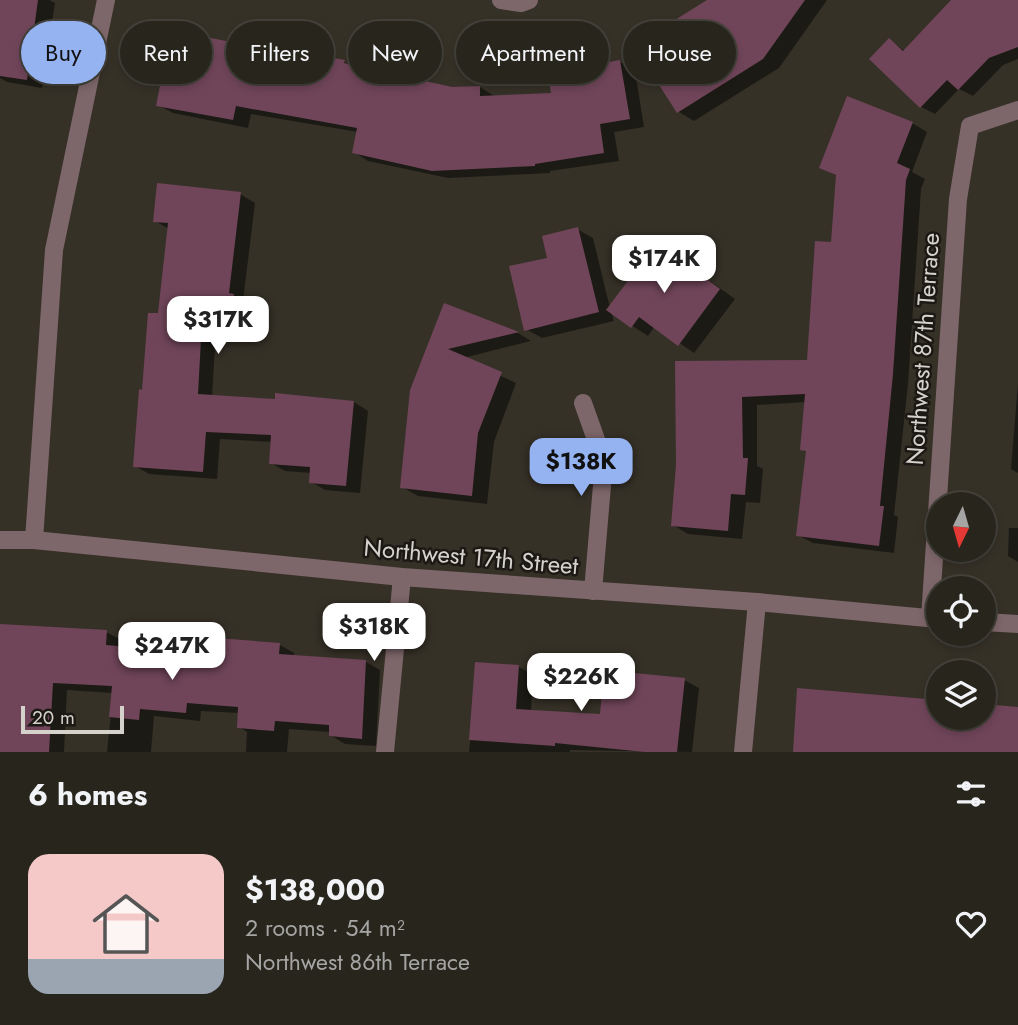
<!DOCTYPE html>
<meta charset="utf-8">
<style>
:root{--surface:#28251d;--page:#302d26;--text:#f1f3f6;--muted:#a5a5a4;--line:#44423b;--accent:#95b2f1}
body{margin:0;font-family:Jost,sans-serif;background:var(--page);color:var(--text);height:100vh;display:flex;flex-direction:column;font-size:26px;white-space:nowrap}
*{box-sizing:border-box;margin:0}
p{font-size:23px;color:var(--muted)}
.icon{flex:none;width:38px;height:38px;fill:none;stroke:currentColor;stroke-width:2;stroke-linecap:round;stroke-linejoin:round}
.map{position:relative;height:752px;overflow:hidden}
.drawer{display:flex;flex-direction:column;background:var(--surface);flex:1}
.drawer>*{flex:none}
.banner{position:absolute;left:21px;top:21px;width:976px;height:63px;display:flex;gap:14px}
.needle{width:46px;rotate:185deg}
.buttons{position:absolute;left:926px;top:492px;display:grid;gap:14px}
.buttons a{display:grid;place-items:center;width:70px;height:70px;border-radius:50%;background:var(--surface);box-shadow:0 4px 10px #0003,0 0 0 2px var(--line);font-size:35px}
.scale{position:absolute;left:21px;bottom:18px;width:103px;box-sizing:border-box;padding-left:7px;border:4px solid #d5d1cb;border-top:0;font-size:19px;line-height:24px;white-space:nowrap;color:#d5d1cb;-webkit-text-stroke:5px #1c1915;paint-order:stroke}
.price{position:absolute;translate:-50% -60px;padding:0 16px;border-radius:14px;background:#fff;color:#222;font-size:23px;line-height:46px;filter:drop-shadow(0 2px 4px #0008)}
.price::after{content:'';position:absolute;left:50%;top:42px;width:21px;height:16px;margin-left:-10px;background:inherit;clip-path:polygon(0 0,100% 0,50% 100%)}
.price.current{background:var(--accent);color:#111}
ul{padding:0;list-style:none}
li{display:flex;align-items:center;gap:21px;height:175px;padding:0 28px}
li+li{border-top:2px solid var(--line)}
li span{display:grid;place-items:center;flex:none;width:196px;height:140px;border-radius:21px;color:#555}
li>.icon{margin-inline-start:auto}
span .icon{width:84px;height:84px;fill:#fffc;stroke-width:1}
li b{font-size:30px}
h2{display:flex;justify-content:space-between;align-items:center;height:84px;padding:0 28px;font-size:30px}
.tag{padding:0 24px;border-radius:32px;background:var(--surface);box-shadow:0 4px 10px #0003,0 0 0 2px var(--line);font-size:24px;line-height:63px}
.tag.current{background:var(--accent);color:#111}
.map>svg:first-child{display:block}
</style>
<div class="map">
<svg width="1018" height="752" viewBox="0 0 1018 752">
<rect width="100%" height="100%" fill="#363127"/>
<g fill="#0007">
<path d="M0,0h49l6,3 -13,85 -35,-6 -7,-4z"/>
<path d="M722,0h105l-48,68 -85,53 -15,-9 6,-80z"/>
<path d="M963,0h55v59l-15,6 -30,31 -14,-7 -24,25 -14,-7 -50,-48 18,-19 16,11z"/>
<path d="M273,52l71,10 8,4 100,23 28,-2 14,9 59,-2 67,-32 15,9 9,56 -30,5 5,29 -69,10v2l-102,5 -80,-17 -14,-9 4,-20 -107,-18 -3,14 -75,-15 -15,-8z"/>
<path d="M912,123l15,9 -15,40 13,7 -4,10 -13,195 -14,131 4,2 -4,36 -81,-10 -15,-8 9,-83 -6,-3 5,-47 -49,3v61l6,3 -3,34 -14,-1 -4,37 -54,-5 -15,-9 5,-60 -1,-102 132,-1 23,-118 5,-68 -16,-9z"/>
<path d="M240,194l15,9 -12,98 5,3 -1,26 -31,-2 -4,69 142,5 14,9 -8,82 -35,-3 -14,-8v-9l-26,-2 -14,-8 2,-21 -53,-3 -3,40 -68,-5 -14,-8 9,-74 16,-77 9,-86 -14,-8z"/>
<path d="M577,229l16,9 17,70 48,-64 77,55 -41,54 -39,-27 -7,10 -37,-24 3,9 -72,17 -16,-9 23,-70z"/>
<path d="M445,305l73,28 13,8 -68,17 53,25 -22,59 -7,62 -69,-8 -16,-9z"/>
<path d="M1018,383v90l-7,-4z"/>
<path d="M1009,528h9v34l-10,-6z"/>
<path d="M0,626l106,6 15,8 -1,8 44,4 116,-7 14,8v4l72,5 14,8 -4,76 -31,-2 -15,-9 1,-3 -42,-3 -2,23h-41l1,-20 -8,-5 1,-14 -39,-2 -1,10 -46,-5 -3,36h-44l6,-59 -46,-3 -3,62h-64z"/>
<path d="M477,664l42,3 14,8 -2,37 70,4 83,-36 15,8 -7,64 -122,-2v2h-101z"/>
<path d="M938,702v16h46v-12l34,3v43h-224z"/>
</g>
<g fill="#704559">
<path d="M0,0h38l-11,80 -27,-4z"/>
<path d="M707,0h98l-42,59 -86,54 -35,-55 40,-26 -7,-12z"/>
<path d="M951,0h67v47l-29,11 -31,32 -11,-10 -27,28 -51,-49 20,-21 14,13z"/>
<path d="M171,30l100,20 1,-3 73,13 -1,3 108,24 28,-1v10l71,-3 -3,-20 72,-13 10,59 -30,5 4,29 -69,11v2l-103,5 -80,-18 5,-25 -121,-22 -3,14 -77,-14z"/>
<path d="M847,96l66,26 -16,41 13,6 -4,11 -13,194 -13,132h4l-5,40 -83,-10 10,-85 -6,-1 5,-56 -63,3 1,61h5l-3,37 -14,-1 -3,37 -57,-5 5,-61 -1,-104 132,-1 8,-119 16,1 5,-67 -17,-7z"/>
<path d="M157,183l84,9 -12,101 5,1 -2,29 -30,-2 -4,73 77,5v-6l79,8 -8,85 -37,-3 1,-16 -41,-3 2,-29 -65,-3 -3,40 -70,-5 6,-78 3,1 6,-77h10l10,-90 -15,-1z"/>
<path d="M578,227l21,85 -75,19 -15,-65 38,-8 -5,-22z"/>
<path d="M657,242l63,47 -42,57 -39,-29 -8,11 -25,-18z"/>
<path d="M444,303l75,29 -71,17 54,23 -24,61 -6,63 -72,-8 10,-98z"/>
<path d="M0,624l107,6 -1,15 57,5 1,-12 40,3v-4l76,6 -1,11 87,6 -4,79 -33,-3v-11l-54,-4 -1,10 -37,-3 1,-21 -51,-4 -1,10 -46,-4 -1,11 -30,-3 3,-31 -59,-3 -4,69h-49z"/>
<path d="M475,662l44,3 -3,44 84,5 4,-44 81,8 -8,74h-32l-90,-9v3l-86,-6z"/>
<path d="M797,688l141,12v18h46v-14l34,3v45h-225z"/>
</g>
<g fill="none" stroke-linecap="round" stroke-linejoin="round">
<g stroke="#7e676b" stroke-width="18">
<path d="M501,0l20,3 8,-3"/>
<path d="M583,403l21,59 -11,129"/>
<path d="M0,540h34l368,37 355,25 181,17"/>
<path d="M34,540l20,-290 52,-250"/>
<path d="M930,618l28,-419 12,-73 48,-16"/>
<path d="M984,622l34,2"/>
<path d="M385,752l17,-175"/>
<path d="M743,752l14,-150"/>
</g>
</g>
<g text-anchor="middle" stroke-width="5" stroke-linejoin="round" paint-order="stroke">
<g font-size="24" fill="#d5d1cb" stroke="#1c1915">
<text transform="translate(923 349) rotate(-86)" y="8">Northwest 87th Terrace</text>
<text transform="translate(471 557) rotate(5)" y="8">Northwest 17th Street</text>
</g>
</g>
</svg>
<div class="buttons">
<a><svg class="needle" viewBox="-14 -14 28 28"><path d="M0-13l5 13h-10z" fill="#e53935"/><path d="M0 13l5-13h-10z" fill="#a5a5a4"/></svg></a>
<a><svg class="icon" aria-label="locate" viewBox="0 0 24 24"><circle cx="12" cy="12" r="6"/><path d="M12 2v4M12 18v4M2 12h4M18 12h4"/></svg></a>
<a><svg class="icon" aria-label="layers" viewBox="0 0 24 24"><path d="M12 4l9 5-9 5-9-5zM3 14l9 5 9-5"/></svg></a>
</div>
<div class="scale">20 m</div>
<b class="price" style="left:664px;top:295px">$174K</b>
<b class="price" style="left:218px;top:356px">$317K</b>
<b class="price current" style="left:581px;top:498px">$138K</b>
<b class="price" style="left:374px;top:663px">$318K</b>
<b class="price" style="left:172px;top:682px">$247K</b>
<b class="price" style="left:581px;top:713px">$226K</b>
<div class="banner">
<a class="tag current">Buy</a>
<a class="tag">Rent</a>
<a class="tag">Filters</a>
<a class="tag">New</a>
<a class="tag">Apartment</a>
<a class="tag">House</a>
</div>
</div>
<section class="drawer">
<h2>6 homes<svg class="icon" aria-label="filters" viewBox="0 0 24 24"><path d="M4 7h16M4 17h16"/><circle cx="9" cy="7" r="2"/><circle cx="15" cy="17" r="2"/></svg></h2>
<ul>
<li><span style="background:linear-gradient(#f6c9c9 75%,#9aa5b1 0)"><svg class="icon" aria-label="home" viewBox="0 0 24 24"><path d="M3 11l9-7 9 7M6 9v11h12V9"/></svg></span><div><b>$138,000</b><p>2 rooms · 54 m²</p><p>Northwest 86th Terrace</p></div><svg class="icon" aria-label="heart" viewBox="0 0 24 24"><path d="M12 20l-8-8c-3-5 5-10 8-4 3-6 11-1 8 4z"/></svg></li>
</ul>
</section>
